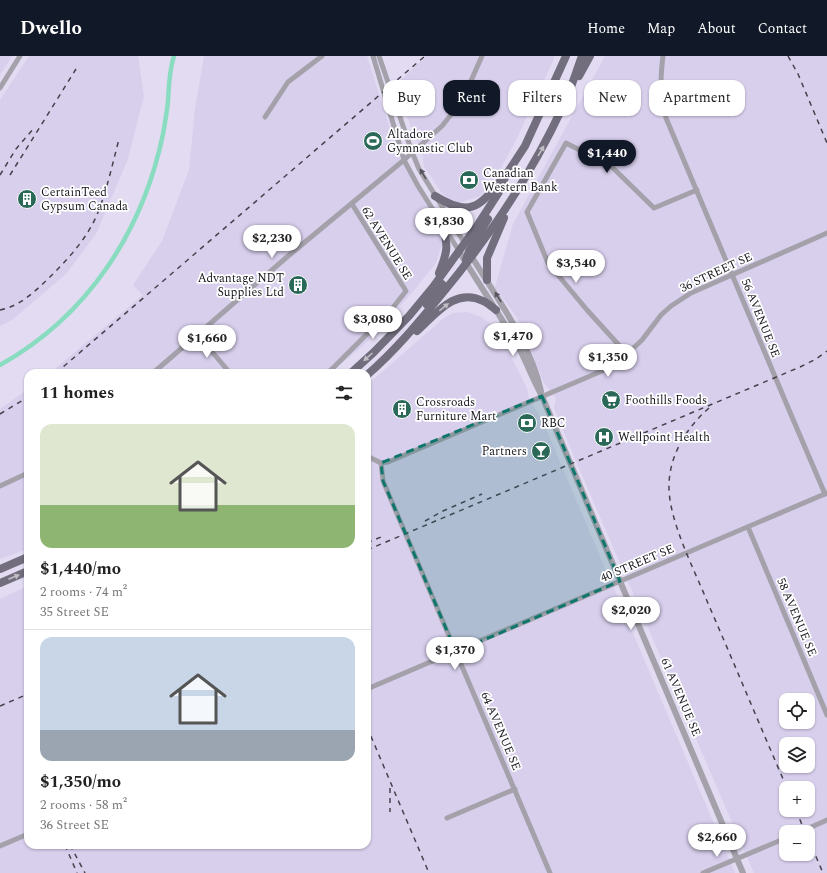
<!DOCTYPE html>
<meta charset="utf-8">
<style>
:root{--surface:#fff;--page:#f6f6f6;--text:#222;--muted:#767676;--line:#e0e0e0;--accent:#111827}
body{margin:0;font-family:Spectral,serif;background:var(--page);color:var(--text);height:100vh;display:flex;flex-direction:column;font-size:15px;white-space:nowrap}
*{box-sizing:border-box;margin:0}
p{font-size:13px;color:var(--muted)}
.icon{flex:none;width:22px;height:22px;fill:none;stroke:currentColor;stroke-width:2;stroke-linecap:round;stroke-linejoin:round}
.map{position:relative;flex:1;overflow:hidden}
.sheet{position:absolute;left:24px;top:313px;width:347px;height:480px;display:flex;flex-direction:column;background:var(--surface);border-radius:12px;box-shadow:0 1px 3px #0004}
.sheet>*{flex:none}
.banner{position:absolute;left:383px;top:24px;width:380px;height:36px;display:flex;gap:8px}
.tools{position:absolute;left:779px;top:637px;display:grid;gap:8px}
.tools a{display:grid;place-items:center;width:36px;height:36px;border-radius:8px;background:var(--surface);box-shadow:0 1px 3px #0004;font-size:20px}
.price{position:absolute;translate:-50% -34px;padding:0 9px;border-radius:14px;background:#fff;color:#222;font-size:13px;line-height:26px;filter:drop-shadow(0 1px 2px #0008)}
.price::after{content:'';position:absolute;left:50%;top:24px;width:12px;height:9px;margin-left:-6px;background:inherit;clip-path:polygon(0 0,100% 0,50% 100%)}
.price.selected{background:var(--accent);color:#fff}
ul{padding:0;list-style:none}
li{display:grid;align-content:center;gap:8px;height:212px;padding:0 16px}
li+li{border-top:1px solid var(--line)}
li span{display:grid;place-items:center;height:124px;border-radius:12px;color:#555}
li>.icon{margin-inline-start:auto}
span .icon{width:72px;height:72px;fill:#fffc;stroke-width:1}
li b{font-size:17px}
h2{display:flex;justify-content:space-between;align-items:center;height:48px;padding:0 16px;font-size:17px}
.tag{padding:0 14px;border-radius:12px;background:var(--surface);box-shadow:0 1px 3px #0004;font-size:14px;line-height:36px}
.tag.selected{background:var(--accent);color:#fff}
header{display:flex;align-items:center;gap:24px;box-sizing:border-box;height:56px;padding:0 20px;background:var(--accent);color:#fff}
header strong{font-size:19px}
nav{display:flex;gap:22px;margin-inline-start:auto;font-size:14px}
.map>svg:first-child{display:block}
</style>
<header>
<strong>Dwello</strong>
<nav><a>Home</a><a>Map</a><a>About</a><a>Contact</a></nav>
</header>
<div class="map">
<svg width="827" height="817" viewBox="0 0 827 817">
<rect width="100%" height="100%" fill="#e2dbf2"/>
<g fill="#d8cfed" fill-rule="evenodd">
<path d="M0,0h12l-12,19z"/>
<path d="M29,0h109l6,40 -16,63 -32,75 -30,40 -54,46 -12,6v-226z"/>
<path d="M204,0h163l32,101 28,47 16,36 -7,23 -25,31 -47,51 -34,28h-280l93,-78 -10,-10 29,-44 27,-71 6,-61z"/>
<path d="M426,0h128l-1,5 -36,77 -20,38 -17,20 -21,7 -15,-7 -20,-29 -2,-16 -8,-15 -18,-51z"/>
<path d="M605,0h222v817h-73l-179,-414 -21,-51 2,-10 -12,-15 -26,-64 -23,-32 18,-63zM786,644h22v22h-22zM786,688h22v22h-22zM786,732h22v22h-22zM786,776h22v22h-22z"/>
<path d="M467,256l14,5 11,8 23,39 12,24 2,10 14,24 192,451h-735v-274l28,-13v259h339v-460l77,-67 8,-5z"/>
<path d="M28,333v160l-28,10v-150z"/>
</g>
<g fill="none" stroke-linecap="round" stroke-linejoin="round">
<path stroke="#89dcc0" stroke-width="4.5" d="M0,309c88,-49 143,-134 163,-231 2,-11 4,-22 5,-33 1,-15 1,-30 6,-45"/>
<g stroke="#a4a1ab" stroke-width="5">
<path d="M373,0l31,104 14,26 41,65"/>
<path d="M379,0l33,96 7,17 46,75"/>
<path d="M663,0c-3,25 -3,37 3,62 53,125 105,251 159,376"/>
<path d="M0,32l20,-32"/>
<path d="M265,61l23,-35 34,-26"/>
<path d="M197,278l33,39"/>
<path d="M627,298l-40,-44 -39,-47 -21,-51 39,-69 45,23 43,42 43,-18"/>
<path d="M153,317l134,-116 117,-97 38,-34 16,-20 12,-23 12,-27"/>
<path d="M327,317l4,-3 60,-60 15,-19 -54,-87"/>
<path d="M367,400l14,7 7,-1 221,-94 18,-14 15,-14 19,-25 10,-9 20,-13 136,-60"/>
<path d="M381,407l2,18 167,392"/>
<path d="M0,430l28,-13"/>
<path d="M748,471l79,188"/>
<path d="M367,633l460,-196"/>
<path d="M447,762l68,-29"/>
<path d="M800,776l27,-12"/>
<path d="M0,790l28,-12"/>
<path d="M703,817l83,-35"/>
</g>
<g stroke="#a4a1ab" stroke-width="6">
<path d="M459,195c20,34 43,66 62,101 7,14 13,30 21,44l201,477"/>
<path d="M470,198c25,41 61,90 71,137"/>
</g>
<g stroke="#726e7e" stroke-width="8">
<path d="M579,20l11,-20"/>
<path d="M435,140c34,21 44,12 66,-16"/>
<path d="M466,204l3,-9 19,-32"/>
<path d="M439,217c9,-22 9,-26 4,-49"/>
<path d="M487,224v-22l17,-40"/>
<path d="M427,249l15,-21"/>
<path d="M417,275c19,-17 38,-44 66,-30 5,2 9,6 13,9"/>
<path d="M351,317l23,-21 35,-36 24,-29 44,-61 22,-34 7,-17 19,-29 41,-90"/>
<path d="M367,319c28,-24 51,-52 74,-80 49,-59 91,-121 123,-191 7,-15 12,-32 18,-48"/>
<path d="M0,513l28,-12"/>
<path d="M0,527l28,-12"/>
</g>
<g stroke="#45424d" stroke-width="1.5" stroke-dasharray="5 5" stroke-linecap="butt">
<path d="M788,0l10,18 29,69"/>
<path d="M0,119l16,-26 18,-21"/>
<path d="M10,119l66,-106"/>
<path d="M0,254c20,-4 33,-17 48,-31 21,-21 42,-43 52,-72 8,-22 13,-45 19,-68"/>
<path d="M56,317l369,-317"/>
<path d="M709,352c-23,20 -41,49 -40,81 1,34 25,80 38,112 27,62 53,125 80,187"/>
<path d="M0,358l28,-17"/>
<path d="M425,465l18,-10 39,-17"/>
<path d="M367,487l14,-6"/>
<path d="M367,494l433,-183 16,-8 11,-8"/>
<path d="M0,650l28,-12"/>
<path d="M367,671l62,146"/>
<path d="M390,732v24"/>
<path d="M796,754l9,22"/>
<path d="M808,782l15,35"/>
<path d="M65,789l12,28"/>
<path d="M70,789l15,28"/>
</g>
</g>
<defs><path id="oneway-solid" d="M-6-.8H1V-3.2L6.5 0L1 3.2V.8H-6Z"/></defs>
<g fill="#c0bec5">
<use href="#oneway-solid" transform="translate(541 95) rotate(-60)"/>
<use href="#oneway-solid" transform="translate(444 251) rotate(-39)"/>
<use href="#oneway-solid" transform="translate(368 301) rotate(138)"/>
<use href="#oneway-solid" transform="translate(14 521) rotate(-23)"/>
</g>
<g fill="#57555d">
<use href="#oneway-solid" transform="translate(423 118) rotate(-120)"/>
<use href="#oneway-solid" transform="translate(498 241) rotate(-122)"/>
</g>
<path fill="#0f766e" fill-opacity="0.2" stroke="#0f766e" stroke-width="3" stroke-dasharray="8 5" stroke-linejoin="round" d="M542,340l78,185 -164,71 -73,-171 -2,-18z"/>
<defs>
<symbol id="stadium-disc" viewBox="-11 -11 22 22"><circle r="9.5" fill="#2a6957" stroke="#fff"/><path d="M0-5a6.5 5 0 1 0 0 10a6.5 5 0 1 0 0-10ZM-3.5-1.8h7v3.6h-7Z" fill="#fff"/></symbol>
<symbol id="bank-disc" viewBox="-11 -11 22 22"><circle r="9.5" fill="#2a6957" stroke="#fff"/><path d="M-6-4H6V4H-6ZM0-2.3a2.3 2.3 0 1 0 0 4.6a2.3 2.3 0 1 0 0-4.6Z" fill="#fff"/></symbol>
<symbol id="building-disc" viewBox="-11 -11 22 22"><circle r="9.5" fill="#2a6957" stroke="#fff"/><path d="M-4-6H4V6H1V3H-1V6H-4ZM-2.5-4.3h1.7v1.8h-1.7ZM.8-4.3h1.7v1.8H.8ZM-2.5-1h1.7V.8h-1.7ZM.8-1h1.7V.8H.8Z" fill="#fff"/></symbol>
<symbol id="supermarket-disc" viewBox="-11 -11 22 22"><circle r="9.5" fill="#2a6957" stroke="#fff"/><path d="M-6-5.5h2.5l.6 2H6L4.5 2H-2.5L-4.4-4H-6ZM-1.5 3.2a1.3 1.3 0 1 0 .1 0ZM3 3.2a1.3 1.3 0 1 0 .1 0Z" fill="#fff"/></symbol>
<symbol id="hospital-disc" viewBox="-11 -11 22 22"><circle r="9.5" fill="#2a6957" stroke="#fff"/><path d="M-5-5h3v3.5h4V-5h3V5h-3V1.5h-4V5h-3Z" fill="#fff"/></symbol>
<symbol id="bar-disc" viewBox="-11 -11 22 22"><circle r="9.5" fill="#2a6957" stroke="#fff"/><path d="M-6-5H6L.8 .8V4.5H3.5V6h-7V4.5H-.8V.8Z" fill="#fff"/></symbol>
</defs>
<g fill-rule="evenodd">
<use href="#stadium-disc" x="362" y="74" width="22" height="22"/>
<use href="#bank-disc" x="458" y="113" width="22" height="22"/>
<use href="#building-disc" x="16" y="132" width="22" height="22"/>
<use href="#building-disc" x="287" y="218" width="22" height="22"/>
<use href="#supermarket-disc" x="600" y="333" width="22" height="22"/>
<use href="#building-disc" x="391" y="342" width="22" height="22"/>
<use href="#bank-disc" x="516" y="356" width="22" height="22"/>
<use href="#hospital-disc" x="593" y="370" width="22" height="22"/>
<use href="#bar-disc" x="530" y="384" width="22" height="22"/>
</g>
<g text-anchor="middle" stroke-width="3.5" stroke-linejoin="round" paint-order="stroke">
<g font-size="12" fill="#18161e" stroke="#fff" text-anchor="start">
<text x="387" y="82">Altadore<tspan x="387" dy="14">Gymnastic Club</tspan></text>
<text x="483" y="121">Canadian<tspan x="483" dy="14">Western Bank</tspan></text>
<text x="41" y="140">CertainTeed<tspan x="41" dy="14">Gypsum Canada</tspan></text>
<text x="284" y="226" text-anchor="end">Advantage NDT<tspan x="284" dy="14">Supplies Ltd</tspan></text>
<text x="625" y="348">Foothills Foods</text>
<text x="416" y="350">Crossroads<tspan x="416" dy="14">Furniture Mart</tspan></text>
<text x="541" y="371">RBC</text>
<text x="618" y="385">Wellpoint Health</text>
<text x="527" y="399" text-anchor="end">Partners</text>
</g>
<g font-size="12" fill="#18161e" stroke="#fff">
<text transform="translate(387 187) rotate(58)" y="4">62 AVENUE SE</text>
<text transform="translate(716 216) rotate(-25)" y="4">36 STREET SE</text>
<text transform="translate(761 262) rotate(68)" y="4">56 AVENUE SE</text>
<text transform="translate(637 507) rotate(-23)" y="4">40 STREET SE</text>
<text transform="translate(797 561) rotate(67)" y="4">58 AVENUE SE</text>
<text transform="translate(681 641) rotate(67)" y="4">61 AVENUE SE</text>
<text transform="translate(501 675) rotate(67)" y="4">64 AVENUE SE</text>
</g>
</g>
</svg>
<div class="tools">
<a><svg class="icon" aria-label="locate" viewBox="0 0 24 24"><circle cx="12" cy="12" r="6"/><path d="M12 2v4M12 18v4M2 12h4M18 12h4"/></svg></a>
<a><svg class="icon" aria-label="layers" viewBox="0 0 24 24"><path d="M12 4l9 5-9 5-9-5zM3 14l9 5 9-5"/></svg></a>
<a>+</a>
<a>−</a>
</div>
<b class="price selected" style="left:607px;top:118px">$1,440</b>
<b class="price" style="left:444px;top:186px">$1,830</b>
<b class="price" style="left:272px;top:203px">$2,230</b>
<b class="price" style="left:576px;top:228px">$3,540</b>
<b class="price" style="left:373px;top:284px">$3,080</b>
<b class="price" style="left:513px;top:301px">$1,470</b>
<b class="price" style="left:207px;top:303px">$1,660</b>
<b class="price" style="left:608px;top:322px">$1,350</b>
<b class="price" style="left:631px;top:575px">$2,020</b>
<b class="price" style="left:455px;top:615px">$1,370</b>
<b class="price" style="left:717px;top:802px">$2,660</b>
<div class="banner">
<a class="tag">Buy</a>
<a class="tag selected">Rent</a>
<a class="tag">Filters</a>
<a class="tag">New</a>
<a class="tag">Apartment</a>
</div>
<section class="sheet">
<h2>11 homes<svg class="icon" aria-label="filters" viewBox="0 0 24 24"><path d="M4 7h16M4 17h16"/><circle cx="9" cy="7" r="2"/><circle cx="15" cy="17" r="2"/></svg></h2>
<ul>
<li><span style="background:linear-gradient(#dfe7d0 65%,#8fb573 0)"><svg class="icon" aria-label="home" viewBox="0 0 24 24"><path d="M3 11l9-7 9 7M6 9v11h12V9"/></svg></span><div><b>$1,440/mo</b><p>2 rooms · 74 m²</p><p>35 Street SE</p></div></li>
<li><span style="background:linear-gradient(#c9d6e8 75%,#9aa5b1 0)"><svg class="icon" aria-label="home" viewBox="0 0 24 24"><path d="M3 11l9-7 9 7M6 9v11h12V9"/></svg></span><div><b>$1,350/mo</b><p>2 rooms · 58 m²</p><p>36 Street SE</p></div></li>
</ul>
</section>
</div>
